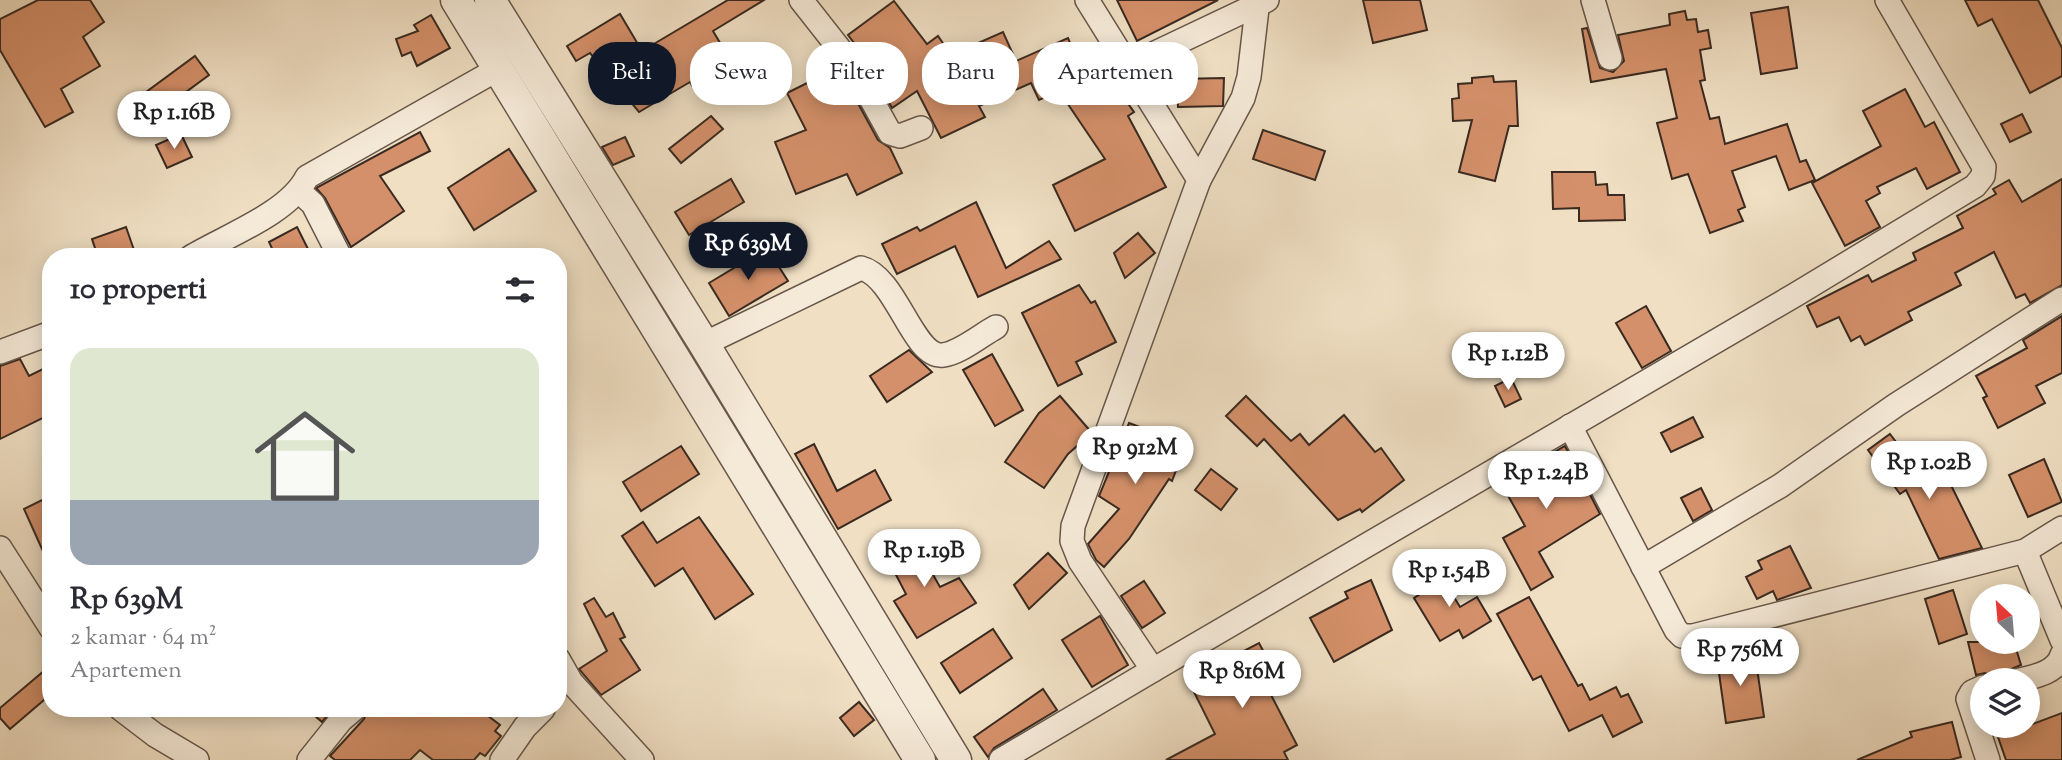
<!DOCTYPE html>
<html lang="id">
<meta charset="utf-8">
<style>
:root{--surface:#fff;--page:#f2f2f3;--text:#2b2b33;--muted:#7c7c81;--line:#e1e1e2;--accent:#111827}
body{margin:0;font-family:"Sorts Mill Goudy",serif;background:var(--page);color:var(--text);height:100vh;display:flex;flex-direction:column;font-size:26px;white-space:nowrap}
*{box-sizing:border-box;margin:0}
p{font-size:23px;color:var(--muted)}
.icon{flex:none;width:38px;height:38px;fill:none;stroke:currentColor;stroke-width:2;stroke-linecap:round;stroke-linejoin:round}
.map{position:relative;flex:1;overflow:hidden}
.panel{position:absolute;left:42px;top:248px;width:525px;height:469px;display:flex;flex-direction:column;background:var(--surface);border-radius:28px;box-shadow:0 4px 18px #0003}
.panel>*{flex:none}
.banner{position:absolute;left:588px;top:42px;width:665px;height:63px;display:flex;gap:14px}
.needle{width:46px;rotate:334deg}
.buttons{position:absolute;left:1970px;top:584px;display:grid;gap:14px}
.buttons a{display:grid;place-items:center;width:70px;height:70px;border-radius:50%;background:var(--surface);box-shadow:0 4px 18px #0003;font-size:35px}
.price{position:absolute;translate:-50% -60px;padding:0 16px;border-radius:24px;background:#fff;color:#222;font-size:23px;line-height:46px;filter:drop-shadow(0 2px 4px #0008)}
.price::after{content:'';position:absolute;left:50%;top:42px;width:21px;height:16px;margin-left:-10px;background:inherit;clip-path:polygon(0 0,100% 0,50% 100%)}
.price.active{background:var(--accent);color:#fff}
ul{padding:0;list-style:none}
li{display:grid;align-content:center;gap:14px;height:371px;padding:0 28px}
li+li{border-top:2px solid var(--line)}
li span{display:grid;place-items:center;height:217px;border-radius:21px;color:#555}
li>.icon{margin-inline-start:auto}
span .icon{width:126px;height:126px;fill:#fffc;stroke-width:1}
li b{font-size:30px}
h2{display:flex;justify-content:space-between;align-items:center;height:84px;padding:0 28px;font-size:30px}
.pill{padding:0 24px;border-radius:28px;background:var(--surface);box-shadow:0 4px 18px #0003;font-size:24px;line-height:63px}
.pill.active{background:var(--accent);color:#fff}
.map>svg:first-child{display:block}
</style>
<div class="map">
<svg width="2062" height="760" viewBox="0 0 2062 760">
<rect width="100%" height="100%" fill="#f0dfc3"/>
<filter id="stains"><feTurbulence type="fractalNoise" baseFrequency=".00286" numOctaves="4"/><feColorMatrix values="0 0 0 0 .2 0 0 0 0 .09 0 0 0 0 .02 0 0 0 .5 -.17"/></filter>
<radialGradient id="worn" r=".72"><stop offset=".6" stop-color="#630" stop-opacity="0"/><stop offset="1" stop-color="#630" stop-opacity=".3"/></radialGradient>
<g fill="#d4906a" stroke="#392a21" stroke-width="2">
<path d="M38,0h52l14,22 -21,15 17,29 -39,23 12,23 -28,15 -45,-77v-31z"/>
<path d="M728,0h36l-51,31 19,32 -39,24 -3,-5 -51,30 -49,-59 -14,8 -9,-15 53,-32 22,37z"/>
<path d="M1117,0h101l-81,41z"/>
<path d="M1363,0h57l7,30 -54,13z"/>
<path d="M1965,0h73l24,48v28l-32,17 -38,-74 -14,7z"/>
<path d="M894,1l33,43 11,-8 13,19 52,-23 13,29 52,-23 26,60 20,-14 20,28 -6,4 38,71 -91,44 -22,-46 52,-26 -46,-68 -20,9 -8,-17 -52,23 6,11 -44,21 -24,-47 -25,17 -15,-28 3,-3 -32,-42z"/>
<path d="M1788,7l9,61 -36,6 -10,-61z"/>
<path d="M1685,11l2,9 9,-1 2,13 10,-2 3,18 -11,2 5,30 -5,1 10,38 9,-2 6,27 62,-20 13,38 6,-2 9,20 -26,10 -13,-34 -44,15 13,36 -7,3 5,11 -33,12 -22,-59 -16,5 -15,-56 20,-5 -11,-49 -75,13 -9,-53 5,-1 13,40 13,4 11,-11 -6,-26 52,-10 -1,-11z"/>
<path d="M431,15l19,33 -33,18 -6,-14 -9,4 -6,-17 22,-8 -4,-6z"/>
<path d="M195,56l14,19 -57,42 -14,-19z"/>
<path d="M835,69l14,30 5,-3 24,44 12,8 12,25 -45,22 -10,-21 -51,20 -21,-52 31,-12 -19,-37z"/>
<path d="M1493,76l1,6 22,-1 2,45h-9l-14,55 -36,-9 13,-52 -19,1 -1,-22 7,-1 -1,-14 14,-1v-5z"/>
<path d="M1224,78l-1,28 -45,1 -1,-28z"/>
<path d="M1905,89l20,38 9,-5 26,50 -33,17 -11,-21 -39,19 3,6 -14,8 14,26 -35,19 -33,-63 69,-37 -18,-35z"/>
<path d="M2022,114l9,18 -21,10 -9,-18z"/>
<path d="M711,116l12,13 -42,34 -12,-14z"/>
<path d="M1263,130l62,21 -10,29 -62,-21z"/>
<path d="M420,132l10,19 -50,25 24,35 -53,36 -26,-49 -9,-10z"/>
<path d="M181,134l11,23 -25,11 -11,-23z"/>
<path d="M625,137l9,19 -21,9 -11,-18z"/>
<path d="M509,149l27,42 -62,39 -26,-42z"/>
<path d="M1552,172h43l1,13 11,-1 1,11h16l1,25 -46,1v-13l-26,1z"/>
<path d="M731,179l13,23 -55,33 -14,-23z"/>
<path d="M2062,179v106l-32,18 -5,-9 -9,4 -22,-46 -39,21 6,12 -53,27 4,8 -47,25 -5,-9 -9,5 -12,-24 -22,10 -10,-21 61,-31 4,7 44,-22 -3,-7 50,-25 -6,-12 39,-22 -3,-5 16,-9 13,22z"/>
<path d="M976,202l30,66 43,-27 12,18 -83,38 -23,-51 -58,28 -15,-30 35,-17 3,4z"/>
<path d="M126,227l8,23 -22,7h-14l-6,-18z"/>
<path d="M297,227l15,30h-36l-7,-15z"/>
<path d="M1138,233l17,20 -30,25 -11,-25z"/>
<path d="M767,248l21,33 -59,35 -20,-33z"/>
<path d="M1079,285l12,18 4,-2 21,41 -40,20 6,12 -24,12 -36,-73z"/>
<path d="M1646,306l25,45 -29,17 -26,-45z"/>
<path d="M2062,316v57l-26,13 9,17 -47,25 -15,-30 4,-2 -11,-20 51,-28 -4,-8z"/>
<path d="M909,350l23,22 -45,30 -17,-26z"/>
<path d="M992,354l31,56 -28,16 -32,-56z"/>
<path d="M20,359l9,17 22,-11v49l-51,25v-73z"/>
<path d="M1511,378l10,21 -16,8 -10,-21z"/>
<path d="M1060,396l32,37 -24,21 -24,34 -39,-26 34,-49z"/>
<path d="M1246,396l45,45 9,-7 9,11 35,-30 31,37 6,-4 23,32 -42,32 -2,-3 -22,11 -74,-81 -7,7 -31,-30z"/>
<path d="M1693,417l10,20 -32,15 -10,-19z"/>
<path d="M1129,423l57,21 -14,37 -3,-2 -40,60 -25,28 -8,-7 -8,-16 31,-35 -20,-13z"/>
<path d="M1890,434l38,50 18,-9 36,73 -43,11 -33,-69 -6,4 -32,-44z"/>
<path d="M814,444l23,47 38,-21 16,30 -53,29 -43,-75z"/>
<path d="M681,446l18,28 -58,37 -18,-29z"/>
<path d="M1565,446l35,68 -61,38 14,25 -22,13 -28,-52 22,-12 -24,-43z"/>
<path d="M2044,459l18,43 -34,15 -19,-42z"/>
<path d="M1211,469l26,20 -16,21 -26,-20z"/>
<path d="M1701,488l11,22 -19,11 -12,-23z"/>
<path d="M42,500l9,19v50l-27,-60z"/>
<path d="M699,517l54,77 -38,25 -32,-51 -28,18 -33,-50 21,-14 14,21z"/>
<path d="M910,534l30,53 19,-9 17,25 -59,35 -23,-37 12,-7 -24,-46z"/>
<path d="M1790,546l21,42 -34,12 -4,-9 -16,8 -11,-22 16,-8 -4,-8z"/>
<path d="M1048,553l19,20 -38,36 -15,-24z"/>
<path d="M1437,569l23,38 17,-10 14,24 -28,17 -4,-8 -19,11 -26,-43 11,-7 -6,-10z"/>
<path d="M1371,580l21,50 -58,32 -24,-44 38,-20 -3,-6z"/>
<path d="M1144,581l21,32 -23,15 -21,-32z"/>
<path d="M1953,590l14,44 -28,10 -14,-45z"/>
<path d="M1529,597l49,89 4,-2 8,16 26,-13 5,10 7,-3 14,28 -29,15 -11,-22 -33,16 -28,-55 -8,4 -36,-66z"/>
<path d="M594,598l12,19 7,-4 12,24 -5,2 20,31 -39,25 -22,-26 28,-18 -23,-47z"/>
<path d="M1100,616l28,49 -36,22 -30,-47z"/>
<path d="M993,629l19,29 -52,35 -19,-30z"/>
<path d="M1968,642h46l7,23 -28,12 -8,-4 -9,2z"/>
<path d="M1259,643l9,17 11,-6 14,28 -23,11 27,52 -13,7 4,8h-122l49,-26 -27,-54z"/>
<path d="M1755,654l9,63 -38,6 -9,-64z"/>
<path d="M51,665v29l-41,35 -10,-11v-10z"/>
<path d="M1043,689l14,21 -63,38 -6,9 -14,-20z"/>
<path d="M859,702l15,18 -20,16 -14,-18z"/>
<path d="M307,709h26l-11,13z"/>
<path d="M368,709h111l21,16 -5,6 6,5 -16,20 -5,-3 -6,7h-41l-13,-10 -10,10h-75l-5,-4 34,-37z"/>
<path d="M2062,713v47h-56l-8,-23z"/>
<path d="M1952,722l9,35 -11,3h-93l55,-23 -2,-5z"/>
</g>
<g fill="none" stroke-linecap="round" stroke-linejoin="round">
<defs>
<g id="minor">
<path d="M801,0l52,66 37,67 10,3 21,-8"/>
<path d="M1593,0l17,58"/>
<path d="M1130,65l137,-65"/>
<path d="M1199,180l44,-82 6,-21 9,-77"/>
<path d="M300,192l13,12 27,53"/>
<path d="M191,257c35,-21 98,-44 116,-80l191,-108"/>
<path d="M704,344l157,-76c36,9 52,91 82,87 17,-2 38,-20 53,-28"/>
<path d="M0,352l51,-19"/>
<path d="M1570,426l106,204 6,6h11l332,-85 37,-23"/>
<path d="M0,548l51,80"/>
<path d="M2025,551l37,89"/>
<path d="M1643,567l137,-81 116,-81 166,-106"/>
<path d="M558,659l13,23 71,78"/>
<path d="M1153,670l642,-375 180,-109 8,-10 1,-9 -97,-167"/>
<path d="M2015,681c17,-4 41,-7 47,-26"/>
<path d="M1983,687l-11,5 -4,7 20,61"/>
<path d="M121,709l34,26 42,25"/>
<path d="M309,760l32,-40 13,-11"/>
<path d="M502,760l23,-33 18,-18"/>
<path d="M1001,760l152,-90 -73,-109 -8,-20 1,-15 126,-346 -112,-180"/>
</g>
<g id="tertiary">
<path d="M456,0l464,760"/>
<path d="M490,0l214,344 252,416"/>
</g>
</defs>
<use href="#minor" stroke="#67574a" stroke-width="26"/>
<use href="#tertiary" stroke="#67574a" stroke-width="33"/>
<use href="#minor" stroke="#f5ead8" stroke-width="23"/>
<use href="#tertiary" stroke="#f5ead8" stroke-width="30"/>
</g>
<rect width="100%" height="100%" filter="url(#stains)"/>
<rect width="100%" height="100%" fill="url(#worn)"/>
</svg>
<div class="buttons">
<a><svg class="needle" viewBox="-14 -14 28 28"><path d="M0-13l5 13h-10z" fill="#e53935"/><path d="M0 13l5-13h-10z" fill="#7c7c81"/></svg></a>
<a><svg class="icon" aria-label="layers" viewBox="0 0 24 24"><path d="M12 4l9 5-9 5-9-5zM3 14l9 5 9-5"/></svg></a>
</div>
<b class="price" style="left:174px;top:151px">Rp 1.16B</b>
<b class="price active" style="left:748px;top:282px">Rp 639M</b>
<b class="price" style="left:1508px;top:392px">Rp 1.12B</b>
<b class="price" style="left:1135px;top:486px">Rp 912M</b>
<b class="price" style="left:1929px;top:501px">Rp 1.02B</b>
<b class="price" style="left:1546px;top:511px">Rp 1.24B</b>
<b class="price" style="left:924px;top:589px">Rp 1.19B</b>
<b class="price" style="left:1449px;top:609px">Rp 1.54B</b>
<b class="price" style="left:1740px;top:688px">Rp 756M</b>
<b class="price" style="left:1242px;top:710px">Rp 816M</b>
<div class="banner">
<a class="pill active">Beli</a>
<a class="pill">Sewa</a>
<a class="pill">Filter</a>
<a class="pill">Baru</a>
<a class="pill">Apartemen</a>
</div>
<section class="panel">
<h2>10 properti<svg class="icon" aria-label="filters" viewBox="0 0 24 24"><path d="M4 7h16M4 17h16"/><circle cx="9" cy="7" r="2"/><circle cx="15" cy="17" r="2"/></svg></h2>
<ul>
<li><span style="background:linear-gradient(#dfe7d0 70%,#9aa5b1 0)"><svg class="icon" aria-label="home" viewBox="0 0 24 24"><path d="M3 11l9-7 9 7M6 9v11h12V9"/></svg></span><div><b>Rp 639M</b><p>2 kamar · 64 m²</p><p>Apartemen</p></div></li>
</ul>
</section>
</div>
